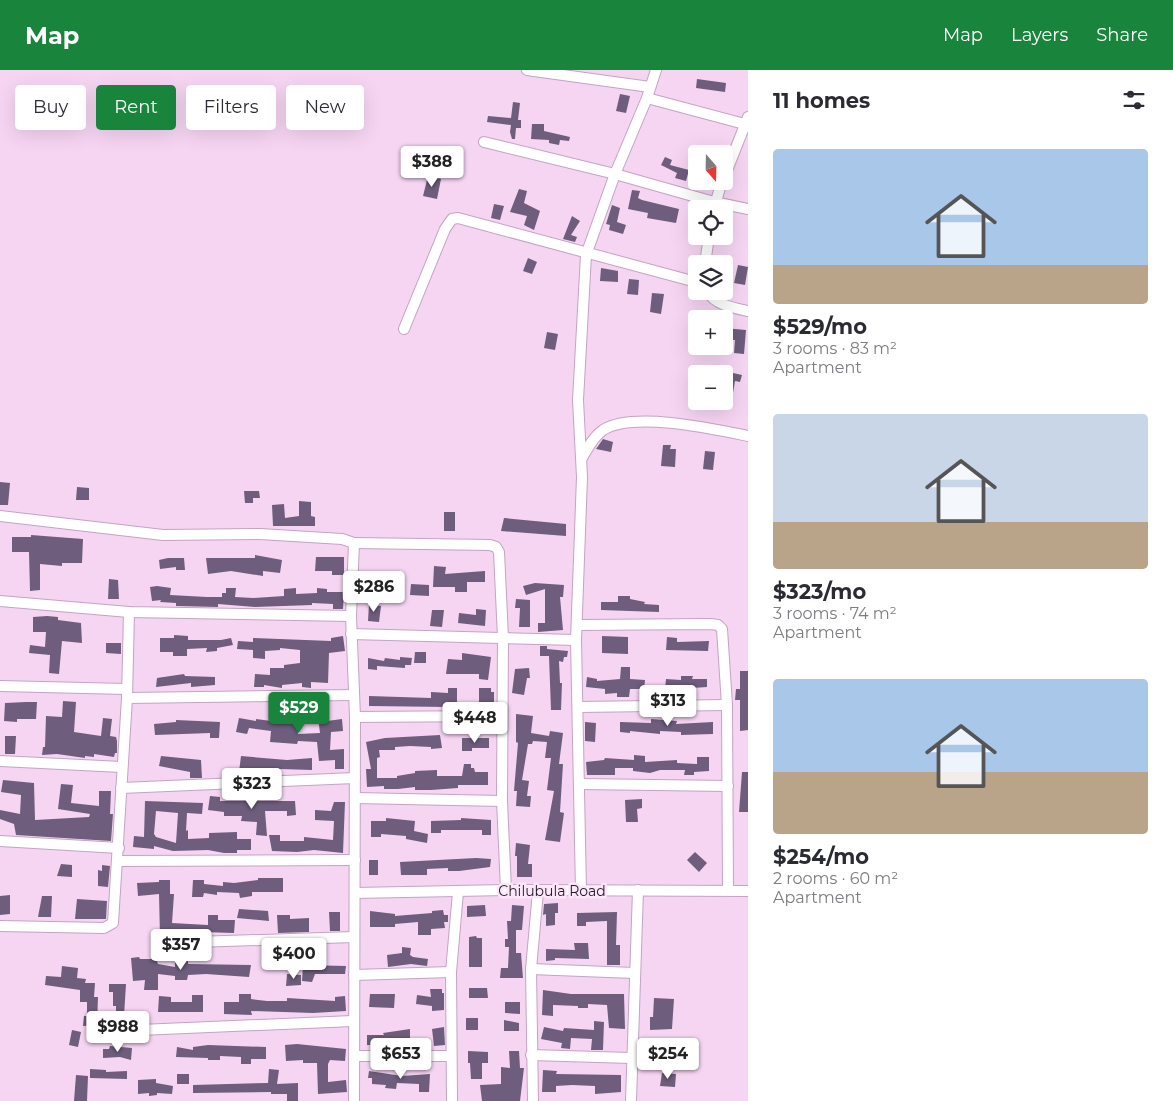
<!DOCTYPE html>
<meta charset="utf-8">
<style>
:root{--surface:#fff;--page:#f7f7f7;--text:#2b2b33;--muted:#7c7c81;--accent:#19843b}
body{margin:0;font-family:Montserrat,sans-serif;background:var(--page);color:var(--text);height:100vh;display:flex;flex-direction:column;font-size:19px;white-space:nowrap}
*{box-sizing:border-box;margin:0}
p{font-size:16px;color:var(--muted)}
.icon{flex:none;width:28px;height:28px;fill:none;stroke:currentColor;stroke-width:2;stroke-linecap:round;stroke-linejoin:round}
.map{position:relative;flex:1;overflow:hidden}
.drawer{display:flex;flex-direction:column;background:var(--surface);width:425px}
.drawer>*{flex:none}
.banner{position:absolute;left:15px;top:15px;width:475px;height:45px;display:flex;gap:10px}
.needle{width:32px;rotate:160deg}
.fabs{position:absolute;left:688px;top:75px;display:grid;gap:10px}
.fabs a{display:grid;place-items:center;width:45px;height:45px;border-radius:5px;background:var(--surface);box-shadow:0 5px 20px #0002;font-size:25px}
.price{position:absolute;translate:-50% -42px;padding:0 11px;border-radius:5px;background:#fff;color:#222;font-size:16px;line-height:32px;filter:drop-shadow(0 1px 2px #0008)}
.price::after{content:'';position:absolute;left:50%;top:30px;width:15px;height:11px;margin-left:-8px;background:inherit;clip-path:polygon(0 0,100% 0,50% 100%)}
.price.current{background:var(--accent);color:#fff}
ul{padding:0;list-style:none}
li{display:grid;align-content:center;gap:10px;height:265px;padding:0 25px}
li span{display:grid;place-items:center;height:155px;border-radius:5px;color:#555}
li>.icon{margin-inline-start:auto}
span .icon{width:90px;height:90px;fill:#fffc;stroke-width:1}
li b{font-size:21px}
h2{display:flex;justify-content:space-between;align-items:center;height:60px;padding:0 25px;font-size:21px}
.chip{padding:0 18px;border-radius:5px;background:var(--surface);box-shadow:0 5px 20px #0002;font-size:18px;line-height:45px}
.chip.current{background:var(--accent);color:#fff}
header{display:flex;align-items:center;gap:30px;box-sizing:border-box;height:70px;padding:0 25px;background:var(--accent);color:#fff}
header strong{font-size:24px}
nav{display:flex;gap:28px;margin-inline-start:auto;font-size:18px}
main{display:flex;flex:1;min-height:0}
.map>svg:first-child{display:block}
</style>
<header>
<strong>Map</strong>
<nav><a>Map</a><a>Layers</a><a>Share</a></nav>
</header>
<main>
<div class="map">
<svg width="748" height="1031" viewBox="0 0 748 1031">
<rect width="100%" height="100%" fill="#f6d5f3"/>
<g fill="#6e5d7d" fill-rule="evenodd">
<path d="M697,9l29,4 -1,9 -29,-4z"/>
<path d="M620,24l10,2 -4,17 -10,-2z"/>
<path d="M513,32l7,1 -2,17h3v8h-5l-1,11h-3l-2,-7 1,-7 -24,-3 1,-6 23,2z"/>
<path d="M532,54h12v7l26,6 -1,4 -9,-1 -1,5 -10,-2v-3l-18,-1z"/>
<path d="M665,87l7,3 -2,5 19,5 -3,11 -11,-3 2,-5 -16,-8z"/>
<path d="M428,106l13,3 -4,20 -14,-3z"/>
<path d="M519,119l8,2 -3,12 16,8 -6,19 -10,-5 3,-9 -17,-4z"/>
<path d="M632,120l8,1 -2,7 4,2 37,9 -3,14 -29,-5 1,-5 -20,-4z"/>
<path d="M494,134l10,2 -4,14 -9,-2z"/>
<path d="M612,135l8,3 -3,14 9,3 -3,9 -14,-4 1,-5 -4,-1z"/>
<path d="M572,146l8,5 -9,14 6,2 -2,5 -12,-3z"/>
<path d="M528,188l9,4 -5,12 -9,-3z"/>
<path d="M738,195l10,2 -3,18 -11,-2z"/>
<path d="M601,198l17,3v11l-18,-1z"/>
<path d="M629,209l10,1 -1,15 -11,-1z"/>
<path d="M652,223l12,1 -3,20 -11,-2z"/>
<path d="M724,258l22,2 -2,24 -10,-1 1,-13h-11z"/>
<path d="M547,262l11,2 -3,16 -11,-2z"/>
<path d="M724,301l18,4 -2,7 -5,-1 -3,18 -8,-2z"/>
<path d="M603,369l10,3 -2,10 -15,-3z"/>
<path d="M663,375h8l-1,4h6l-1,18 -14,-1z"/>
<path d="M705,381l10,1 -2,18 -10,-1z"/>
<path d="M0,412l10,1 -2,22h-8z"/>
<path d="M77,417l12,1v12h-13z"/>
<path d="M244,421h15l1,7h-7v5h-8z"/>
<path d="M299,431l12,1v14l4,1v9h-42l-1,-21 12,-1 1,14 14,-2z"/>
<rect x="444" y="442" width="11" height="19"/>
<path d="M504,448l62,6v12l-65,-5z"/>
<path d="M31,465l52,4 -1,24h-20v3l-22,-2v26l-10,1 -1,-39h-17v-15h19z"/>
<path d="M255,485l27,5 -2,13 -17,-2v5l-32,-5 -23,3 -2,-16h49z"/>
<path d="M316,487h28v18h-12v-4h-17z"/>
<path d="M168,488h16l1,12h-9v-3l-16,2 -1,-9z"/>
<path d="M434,496l12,1 -1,7 40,-3v11h-18v10h-12v-5h-22z"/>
<path d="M109,509l9,1 1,19h-11z"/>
<path d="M535,513l29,2 -1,12h-3l3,33 -25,2v-9h7v-34l-19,6 -3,-9z"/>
<path d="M411,514l18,1v11l-19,-1z"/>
<path d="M157,516l14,2 -1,7 37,2h15v-4h4v-5h10l-1,9 18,1 31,-2v-7l12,-1v6l21,-1v-5l10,1v3h17l-1,17h-10v-5l-21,-1v2l-57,2 -37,-3v3l-42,-1v-3l-16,-1 1,-2 -9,1 -2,-14z"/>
<path d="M618,526h12v3l15,3 -1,2 15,1v7l-58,-2v-8h17z"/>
<path d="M516,529l14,1v27h-11l1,-19h-5z"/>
<path d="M369,535l12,1 -2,16 -11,-1z"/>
<path d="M476,539l10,1 -1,16 -27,-3 1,-10 17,2z"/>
<path d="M432,540h12l-2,17 -12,-1z"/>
<path d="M47,546l11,1v3l23,3 1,20 -20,-2 -3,33 -10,-1 1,-18 -21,-2 1,-8 15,2 1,-15h-13v-15z"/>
<path d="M174,565l14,1v4h33l10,-2 2,7 -16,3v3l-11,1 1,-4 -20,1v7h-14v-4h-13v-14h14z"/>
<path d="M343,566l2,15 -16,2 -1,30 -17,-1v6l-9,-1v-4l-20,2v3l-18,-3v2h-10l1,-13 15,1v-7h14v-3l16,-2v-13l-20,-2v2l-15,1v8l-12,-1v-8l-16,-1 1,-8 15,1v-4l78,3v-3z"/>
<path d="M602,566l26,1v17l-26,-1z"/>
<path d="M667,567l10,1v4l32,-1 -1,10 -42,-1z"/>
<path d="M106,573h15v11l-15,-1z"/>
<path d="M540,576h7v3l21,2 -1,6h-3l-1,5 -4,-1 1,22h2l-1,27h-10l-2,-54h-9z"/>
<path d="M415,582h11v11h-12z"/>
<path d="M462,583l29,4 -3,23 -9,-1v-5h-33l2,-15 14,1z"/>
<path d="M400,587l12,1 -1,7h-6v3l-28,-2v4l-9,-1v-11l16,3 1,-3 15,2z"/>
<path d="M621,597h9v12l15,1 -1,9h-14l-1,8h-12v-4l-12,1v-5l-19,-2 1,-10 10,2v2l23,-2z"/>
<path d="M529,598l1,10h-3l-3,17 -12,-2 3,-24z"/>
<path d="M740,601h8v59l-8,1v-31h-5l1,-11h4z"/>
<path d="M184,604l1,2 30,1v8l-24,2v-4l-35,4 1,-9z"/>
<path d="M681,606h12l-1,3h15v8l-15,1v6l-12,-1v-3l-15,-1 1,-10 15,1z"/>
<path d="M448,618h9v17l-9,2 -79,-1v-10l62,2v-6l17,1z"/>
<path d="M479,618h12v4h3v14h-2v3h-13z"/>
<path d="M63,631l13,1 -2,30 27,4 2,-18 9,1 -2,17 6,1 1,4v12h-2l-1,4 -20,-3v3l-9,-1v2l-28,-4 -15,1 1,-8h2l1,-31 16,1z"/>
<path d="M26,632h11l-1,17h-19v3l-13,-1 1,-18z"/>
<path d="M285,641h8l1,3h3l1,20 22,-1 -2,-16 9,-1v5l15,-2 1,12 -12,1 -1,18 14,-1v20h-9v-9l-16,1 -2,-19 -19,-1 -1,3 -27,-2 1,-11 -22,-3 -2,6 -11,-2 3,-14 17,3v-2l15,2v-9l14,1z"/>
<path d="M516,644l17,2 -2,17 18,3 1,-5 13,2 -4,31h4l-3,48 4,1 -4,29 -15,-2 9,-49 -7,-1 4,-32h-6l2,-16 -14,-1 -1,3h-4l-6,36 7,1 -2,15h4l-1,11 -14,-1 1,-15h-3l4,-48 -2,-1z"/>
<path d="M651,649l26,2 -1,3 37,-2v12l-32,1v-3l-21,-1v3l-30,-3v2l-10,-1v-10l31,1z"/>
<path d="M176,650l44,2 -1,16h-9v-5l-55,2 -1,-11 22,-2z"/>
<path d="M585,652l11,1 -1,19 -10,-1z"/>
<path d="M440,665l2,13 -11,1v-2l-21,-1 -15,1v3h-16l1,7 -3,1v20h20v-2l18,-3v-2l22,-1v6h25l2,-12h7v4h3l1,4h13v13h-30v3l-27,2h-16v-3l-17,2h-14v-3l-17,1 -1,-18h5l-5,-27 19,-4z"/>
<path d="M5,666h11l-1,18h-10z"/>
<path d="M462,668h27v10h-17v3h-10z"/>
<path d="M634,685l11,1v6l32,-2v3l20,1v-7h12v14l-15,1v3h-10l1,-5h-25l-10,3 -17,-2v-3h-18v7h-28l-1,-13 18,-2 1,-2 29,2z"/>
<path d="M161,686l40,4 1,18h-12v-6l-31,-6z"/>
<path d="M241,686l46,4 25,-2v12l-32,-1v5l-28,1v-3h-13z"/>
<path d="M742,702h6v40h-9z"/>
<path d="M3,710l31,3 1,37 54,-3 1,-3 -32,-5 3,-25 12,1 -2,18 28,3v-15h12l-1,23h3l-2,27 -95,-6 -2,-11 -14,-5v-9l20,4 1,-19 -20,-3z"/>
<path d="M210,726l10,1v4h75l1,14 -9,1v-5h-22l2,25 -11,-1 1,-13 -16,-1 1,-5h-18v-4l-16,-2z"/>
<path d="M642,729v9l-5,1 1,13h-12l-1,-22z"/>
<path d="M145,731l58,2 -1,11 -15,-1 -1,18 2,-1v9l21,-1v-5l28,-1v7h14v11h-14v3h-13l-16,-3 -35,1 -19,-5v3l-21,-2 1,-11 10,1zM156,741l22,2 -2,30 -20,-6 -2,-3z"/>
<path d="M334,732h11l-2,51 -29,-3 -17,2 -25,-1 -3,-16h11v6h24v-4l29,3 1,-19 -19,-1v-10l16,1z"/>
<path d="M386,748l29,3 -1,10 14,3 -1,9 -21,-4v-3l-25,-2v3h-10v-16h15z"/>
<path d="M461,748l30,2v15h-9v-5h-41v3h-10v-12l30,-1z"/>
<path d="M516,773l14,2 -2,19h4v13h-15v-21h-2z"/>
<path d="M695,782l12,11 -8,9 -12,-12z"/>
<path d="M476,788l15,1 -1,8 -31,4h-11v-3l-21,1v6h-26l-1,-13z"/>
<rect x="369" y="790" width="9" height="15"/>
<path d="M61,794l11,1v12l-15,-1z"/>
<path d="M102,795l8,1 -2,21 -10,-1v-16l4,1z"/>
<path d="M258,808h25v14h-31v4l-12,2 -1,-5 -22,-1v3l-13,-2 -1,4h-11l1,-17h11v4l19,2v-4l11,1 24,-3z"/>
<path d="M159,810h11v14h4l-2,29 36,2v-10h10v5h17l-1,13 -32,-1v2l-15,-2 -27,5 -1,-43 -21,2 -1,-13 22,-1z"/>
<path d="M10,825v19l-10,1v-19z"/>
<path d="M42,826h10l-1,21h-13z"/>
<path d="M77,829l30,2 -1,18h-31z"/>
<path d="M558,833v10h-3v12l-9,1v-12l-3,1 1,-11z"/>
<path d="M485,835l1,11 -19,1v-11z"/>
<path d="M512,835l12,1 -2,24h-6v23h5l2,25h-23l1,-10h7l1,-21h-4v-8h3l-1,-18h4z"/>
<path d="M239,839l29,2 1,10 -32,-3z"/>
<path d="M443,840l1,5h4v7h-4l1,6 -14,1v6h-13v-13l-23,2v3h-25v-16l25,3v2l37,-3v-2z"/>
<path d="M329,842h11v19h-10z"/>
<path d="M617,842l-1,33h4v20h-13v-44l-21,1v4h-9v-13z"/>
<path d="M277,845h13v4l19,-1v14l-31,1z"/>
<path d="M476,866l1,2h5v29h-13v-30z"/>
<path d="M574,873h14l1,16 -34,-1v2l-9,1v-12l29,1z"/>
<path d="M402,877l9,1 -1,7 3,2 15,2 -1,7 -16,-2 -23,3 -1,-12 15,-2z"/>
<path d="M139,887l1,2h16l2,5 17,3v-7h13v4l63,1 -2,12 -43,-3 -18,1 -1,5h-12v-4l-17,-2v16h-14l1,-10 -12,1 -2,-23z"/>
<path d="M303,895l43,1 -1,8h-30l-3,8 -10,-1z"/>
<path d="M62,896l16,2 -1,10 9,1 -1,4h10l-1,14h4l-1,28 -14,1 1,-10h3v-14h-7v-12l-35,-5 1,-9 15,1z"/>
<path d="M287,904l14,1v10l-15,1z"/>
<path d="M109,914h17l-2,32h6v8h-14v-18h-3v-14h-4z"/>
<path d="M469,918h18l1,10h-19z"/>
<path d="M430,919h12v4h2v17l-12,1v-5l-16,-2 1,-9 14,2z"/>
<path d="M543,920l28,4h53l1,35 -16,-1 -2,-23 -19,-1v4h-10v-2l-25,-1v11l-11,-1z"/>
<path d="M239,924h12v5l16,2h20v-3l48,3v-4l10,-1 1,15 -33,2 -62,-2 1,4 -28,-1v-12h15z"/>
<path d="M370,924h25l-1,14 -25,-1z"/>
<path d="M192,925h11v17h-45l1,-16 12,1v5h21z"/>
<path d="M654,928l20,1 -2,30 -22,1v-13h3z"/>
<path d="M505,932h15v12l-15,-1z"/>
<rect x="466" y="948" width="12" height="12"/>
<path d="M504,950l15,3v8h-15z"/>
<path d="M594,951l10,1 -1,28h-12l1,-11 -21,-1 -1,11 -9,-1 1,-5 -21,-4 3,-12 19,4 1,-3 30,2z"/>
<path d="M444,957l1,18 -11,1 -2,-17z"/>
<path d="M410,959v15l-43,1v-10h17l-1,-2z"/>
<path d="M72,960l9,2 -3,15 -9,-2z"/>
<path d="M297,974l49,5 -1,12 -15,-1 -2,4v18l18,-2 1,12 -29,2 -1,-31h-14v-3l-17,1 -1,-16z"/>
<path d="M208,975l58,2v12h-15v5h-10v-7l-21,-1v4h-12v-2l-32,-1 1,-10 16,3v-3z"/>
<path d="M110,976l22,2 -1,12 -11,-3 -17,1v-9h6z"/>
<path d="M468,981l20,1v11h-6v16h-11l-1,-16h-2z"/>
<path d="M509,981h10l1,17h4l-4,33h-38l-2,-16 21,-1v-17l9,1z"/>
<path d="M90,999l16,1v2l21,-1v8l-37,-1z"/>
<path d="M269,999l10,1 -2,14 21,-1v18h-11v-7h-16v-2l-78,1v-8l75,-2z"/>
<path d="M543,1000l14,1 -1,3 65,1v17l-26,2v-8l-23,-1 -16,1v6h-14z"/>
<path d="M369,1001l33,5 28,-2 -1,18h-10v-8l-22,-1 -1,6 -11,-1 1,-3 -14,-1v-6h-4z"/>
<path d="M662,1003l14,1 -1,13 -15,-1z"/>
<rect x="177" y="1004" width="12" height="10"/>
<path d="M76,1005l12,1 -1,25h-13z"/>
<path d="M156,1009v4l17,3 -1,8 -15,-1v2l-8,1v-3l-11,1v-14z"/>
</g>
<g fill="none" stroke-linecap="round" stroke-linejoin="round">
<defs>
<g id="minor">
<path d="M527,0l123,17"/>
<path d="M647,28l101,27"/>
<path d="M484,72l131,32 99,28 34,7"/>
<path d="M724,108l24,-61"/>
<path d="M714,138l8,-27"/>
<path d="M705,194l4,-28"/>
<path d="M707,221c8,14 26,17 41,20"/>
<path d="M404,259l41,-100 7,-10 6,-1 238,64"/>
<path d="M582,388c6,-10 11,-21 21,-28 30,-19 111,-1 145,6"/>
<path d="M0,446l163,19 97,-1 82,5 12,4 -3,73 4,101 -1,384"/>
<path d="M354,473l136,2 6,2 3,5 4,86 -1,163 4,89"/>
<path d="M0,531l129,11 222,4"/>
<path d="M577,555l134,-1 7,1 4,4 5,76 1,185"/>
<path d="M351,564l225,6"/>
<path d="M0,616l127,3"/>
<path d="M127,628l227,-3"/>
<path d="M579,637l148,-2"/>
<path d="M355,647l146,-1"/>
<path d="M0,691l122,6"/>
<path d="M580,714l148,2"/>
<path d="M121,718l234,-10"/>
<path d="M355,728l147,3"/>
<path d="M0,771l119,7"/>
<path d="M118,791l237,-1"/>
<path d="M581,821l-5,-251 6,-163 -4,-77 8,-145 29,-81 32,-76 9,-28"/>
<path d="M355,823l151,-3 242,1"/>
<path d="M0,856l104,2 9,-5 14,-225 2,-86"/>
<path d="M163,873l191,-6"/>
<path d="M531,899l103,4"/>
<path d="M354,905l97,-3"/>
<path d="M93,962l260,-11"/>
<path d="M531,985l100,3"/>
<path d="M355,986h96"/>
<path d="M452,1031l-1,-129 7,-80"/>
<path d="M533,1031l-2,-132 7,-78"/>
<path d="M631,1031l7,-211"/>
</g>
</defs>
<use href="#minor" stroke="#c3a4c1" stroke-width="12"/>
<use href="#minor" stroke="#fff" stroke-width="10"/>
</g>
<g text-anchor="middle" stroke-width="5" stroke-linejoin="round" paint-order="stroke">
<g font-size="14" fill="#251924" stroke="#fbe7f9">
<text x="552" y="826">Chilubula Road</text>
</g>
</g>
</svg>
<div class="fabs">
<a><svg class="needle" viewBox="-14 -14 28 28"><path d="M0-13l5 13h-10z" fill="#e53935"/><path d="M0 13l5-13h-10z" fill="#7c7c81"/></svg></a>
<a><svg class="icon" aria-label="locate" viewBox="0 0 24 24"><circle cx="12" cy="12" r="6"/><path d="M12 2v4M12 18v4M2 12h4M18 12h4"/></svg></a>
<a><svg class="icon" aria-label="layers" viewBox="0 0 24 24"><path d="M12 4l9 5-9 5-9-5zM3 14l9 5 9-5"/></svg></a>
<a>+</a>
<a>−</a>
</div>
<b class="price" style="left:432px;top:118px">$388</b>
<b class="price" style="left:374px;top:543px">$286</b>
<b class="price" style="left:668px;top:657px">$313</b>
<b class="price current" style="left:299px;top:664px">$529</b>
<b class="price" style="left:475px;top:674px">$448</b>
<b class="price" style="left:252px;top:740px">$323</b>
<b class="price" style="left:181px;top:901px">$357</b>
<b class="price" style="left:294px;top:910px">$400</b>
<b class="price" style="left:118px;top:983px">$988</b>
<b class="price" style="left:401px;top:1010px">$653</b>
<b class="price" style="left:668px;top:1010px">$254</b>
<div class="banner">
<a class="chip">Buy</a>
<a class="chip current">Rent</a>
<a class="chip">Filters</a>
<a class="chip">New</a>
</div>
</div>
<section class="drawer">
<h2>11 homes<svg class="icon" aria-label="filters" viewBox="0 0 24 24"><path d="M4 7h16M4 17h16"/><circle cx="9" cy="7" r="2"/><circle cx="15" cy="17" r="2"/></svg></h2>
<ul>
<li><span style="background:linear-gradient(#a9c7e8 75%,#b9a48a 0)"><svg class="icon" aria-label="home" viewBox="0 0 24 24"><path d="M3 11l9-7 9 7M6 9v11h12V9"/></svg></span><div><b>$529/mo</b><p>3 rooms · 83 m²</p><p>Apartment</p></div></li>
<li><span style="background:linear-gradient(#c9d6e8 70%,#b9a48a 0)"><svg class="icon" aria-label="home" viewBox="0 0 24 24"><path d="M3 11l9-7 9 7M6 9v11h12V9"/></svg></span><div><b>$323/mo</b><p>3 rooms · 74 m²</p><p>Apartment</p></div></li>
<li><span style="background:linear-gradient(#a9c7e8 60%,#b9a48a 0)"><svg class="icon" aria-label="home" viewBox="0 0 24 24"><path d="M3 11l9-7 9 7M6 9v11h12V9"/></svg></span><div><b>$254/mo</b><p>2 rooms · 60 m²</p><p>Apartment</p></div></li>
</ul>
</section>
</main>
